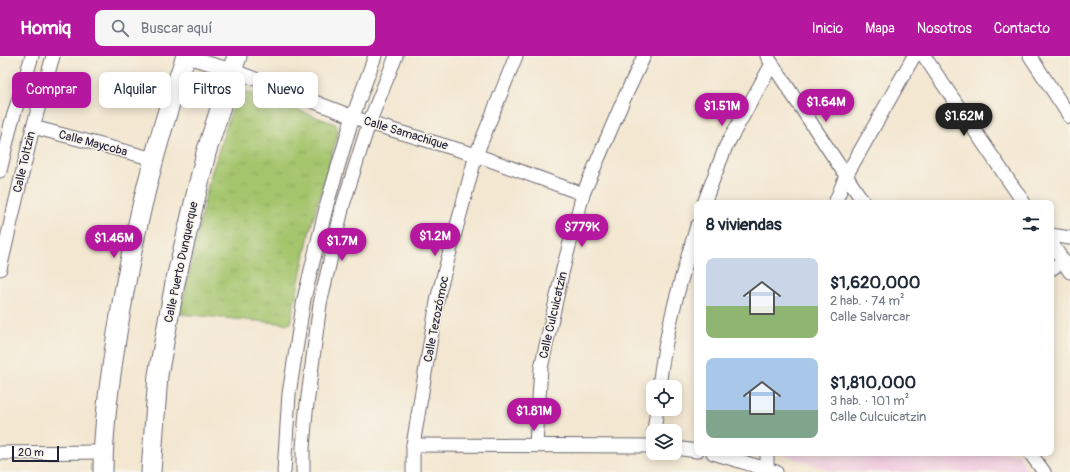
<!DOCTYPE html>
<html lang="es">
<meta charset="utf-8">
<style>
:root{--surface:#fff;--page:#f6f6f7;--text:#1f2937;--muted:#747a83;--accent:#b5179e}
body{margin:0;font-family:Pangolin,sans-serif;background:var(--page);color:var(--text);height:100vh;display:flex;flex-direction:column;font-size:15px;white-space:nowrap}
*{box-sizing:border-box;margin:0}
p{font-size:13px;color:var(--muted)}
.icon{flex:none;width:22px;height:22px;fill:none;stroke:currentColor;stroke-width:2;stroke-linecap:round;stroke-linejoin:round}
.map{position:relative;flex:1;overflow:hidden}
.details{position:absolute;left:694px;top:144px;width:360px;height:256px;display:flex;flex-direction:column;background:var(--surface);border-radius:8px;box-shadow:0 2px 10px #0003}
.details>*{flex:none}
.guide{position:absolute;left:12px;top:16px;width:380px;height:36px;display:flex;gap:8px}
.controls{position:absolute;left:646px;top:324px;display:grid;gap:8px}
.controls a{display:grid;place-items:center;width:36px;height:36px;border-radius:8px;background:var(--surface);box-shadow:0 2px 10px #0003;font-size:20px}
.scale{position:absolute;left:12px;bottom:10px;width:47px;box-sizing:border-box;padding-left:4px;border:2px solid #22223b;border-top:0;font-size:11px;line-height:14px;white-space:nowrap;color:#22223b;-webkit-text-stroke:3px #f7f3e8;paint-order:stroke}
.price{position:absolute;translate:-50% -34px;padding:0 9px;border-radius:14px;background:var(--accent);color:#fff;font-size:13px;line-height:26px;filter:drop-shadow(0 1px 2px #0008)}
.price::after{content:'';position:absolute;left:50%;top:24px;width:12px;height:9px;margin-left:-6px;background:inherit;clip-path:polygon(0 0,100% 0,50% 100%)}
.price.active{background:#222;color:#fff}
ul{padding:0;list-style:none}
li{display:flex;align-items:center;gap:12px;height:100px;padding:0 12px}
li span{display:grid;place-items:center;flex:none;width:112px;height:80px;border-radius:8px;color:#555}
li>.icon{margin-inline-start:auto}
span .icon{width:48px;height:48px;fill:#fffc;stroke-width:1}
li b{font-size:17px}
h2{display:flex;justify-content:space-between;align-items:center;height:48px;padding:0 12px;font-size:17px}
.tag{padding:0 14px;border-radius:8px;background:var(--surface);box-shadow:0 2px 10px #0003;font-size:14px;line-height:36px}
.tag.active{background:var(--accent);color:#fff}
header{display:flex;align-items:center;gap:24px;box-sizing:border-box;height:56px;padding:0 20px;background:var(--accent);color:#fff}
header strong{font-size:19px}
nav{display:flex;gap:22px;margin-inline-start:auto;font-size:14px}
.search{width:280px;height:36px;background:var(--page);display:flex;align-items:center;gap:10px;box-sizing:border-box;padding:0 14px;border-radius:8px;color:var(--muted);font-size:15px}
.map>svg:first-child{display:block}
</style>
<header>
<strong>Homiq</strong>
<div class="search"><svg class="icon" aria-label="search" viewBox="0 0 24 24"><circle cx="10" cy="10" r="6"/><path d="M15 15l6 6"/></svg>Buscar aquí</div>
<nav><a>Inicio</a><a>Mapa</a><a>Nosotros</a><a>Contacto</a></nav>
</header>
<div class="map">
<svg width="1070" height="416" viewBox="0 0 1070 416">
<defs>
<pattern id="grass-tufts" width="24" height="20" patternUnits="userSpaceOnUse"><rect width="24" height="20" fill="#a5c56d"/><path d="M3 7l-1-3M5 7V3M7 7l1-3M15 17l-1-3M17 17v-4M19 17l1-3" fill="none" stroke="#8ea95f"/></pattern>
</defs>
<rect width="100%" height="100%" fill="#f7f3e8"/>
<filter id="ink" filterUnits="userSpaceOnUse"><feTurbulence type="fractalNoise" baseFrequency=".025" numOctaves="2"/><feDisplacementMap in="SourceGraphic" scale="8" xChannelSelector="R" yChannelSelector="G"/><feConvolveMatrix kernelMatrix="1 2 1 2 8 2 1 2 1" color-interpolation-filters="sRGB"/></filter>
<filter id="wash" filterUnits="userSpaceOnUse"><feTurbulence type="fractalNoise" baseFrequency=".012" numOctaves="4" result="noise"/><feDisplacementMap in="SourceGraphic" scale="16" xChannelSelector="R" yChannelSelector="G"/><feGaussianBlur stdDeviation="0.9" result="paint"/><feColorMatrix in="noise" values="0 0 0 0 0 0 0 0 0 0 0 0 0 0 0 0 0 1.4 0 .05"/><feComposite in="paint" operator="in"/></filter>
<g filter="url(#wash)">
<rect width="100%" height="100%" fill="#f3e7d1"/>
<path fill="#f2cfe1" d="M778,397h239l12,19h-195z"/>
<path fill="url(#grass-tufts)" stroke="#647454" d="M244,35l92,33 2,9 -28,97 -20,94 -110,-10 29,-133 27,-85z"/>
</g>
<g filter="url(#ink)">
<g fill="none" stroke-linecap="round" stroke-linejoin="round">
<defs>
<g id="street">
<path d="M183,0l49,14 137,53 107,32 107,39"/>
<path d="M767,0l97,147"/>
<path d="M924,0l100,147"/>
<path d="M1030,0l40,61"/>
<path d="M33,71l121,32"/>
<path d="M0,115l11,-47 21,-68"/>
<path d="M704,147l22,-57 46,-82"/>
<path d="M835,147l11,-27 68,-120"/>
<path d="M1051,179l19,3"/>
<path d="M1051,186l19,30"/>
<path d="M0,213l33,-142 20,-71"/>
<path d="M1051,213l13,-8"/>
<path d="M659,331c6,-55 22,-108 38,-161"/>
<path d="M654,375l3,-22"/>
<path d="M536,388l5,-76 22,-99 20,-75 40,-93 21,-45"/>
<path d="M413,389l240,1"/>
<path d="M675,392l22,3"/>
<path d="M0,397l103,-1"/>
<path d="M713,397l63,19"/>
<path d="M767,397v16"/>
<path d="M1030,397l14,19"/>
<path d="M284,416l5,-78 15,-95 23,-95 26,-88 22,-60"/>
<path d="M303,416v-24l3,-36 14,-108 23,-99 26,-82 27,-67"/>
<path d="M413,416v-27l25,-149 38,-141 40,-99"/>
</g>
<g id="secondary">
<path d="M103,416c0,-46 7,-93 14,-139 15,-94 37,-187 69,-277"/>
<path d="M151,416l7,-97 17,-92 31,-130 31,-97"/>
</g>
</defs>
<use href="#street" stroke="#6b6770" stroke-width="15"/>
<use href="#secondary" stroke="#6b6770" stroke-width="21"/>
<use href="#street" stroke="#fff" stroke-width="13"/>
<use href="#secondary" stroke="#fff" stroke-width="19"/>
</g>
</g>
<g text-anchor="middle" stroke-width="3" stroke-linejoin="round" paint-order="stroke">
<g font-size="12" fill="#22223b" stroke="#f7f3e8">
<text transform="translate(406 77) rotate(17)" y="4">Calle Samachique</text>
<text transform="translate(93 87) rotate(15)" y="4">Calle Maycoba</text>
<text transform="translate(24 106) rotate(-77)" y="4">Calle Toltzin</text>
<text transform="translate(181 206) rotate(-78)" y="4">Calle Puerto Dunquerque</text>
<text transform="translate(553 259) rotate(-77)" y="4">Calle Culcuicatzin</text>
<text transform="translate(436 263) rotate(-79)" y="4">Calle Tezozómoc</text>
</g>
</g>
</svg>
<div class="controls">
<a><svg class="icon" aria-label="locate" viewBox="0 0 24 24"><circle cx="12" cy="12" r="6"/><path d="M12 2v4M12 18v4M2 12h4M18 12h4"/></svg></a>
<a><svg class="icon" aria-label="layers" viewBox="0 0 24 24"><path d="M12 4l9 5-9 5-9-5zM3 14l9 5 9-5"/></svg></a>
</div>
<div class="scale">20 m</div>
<b class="price" style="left:826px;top:67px">$1.64M</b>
<b class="price" style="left:722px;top:71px">$1.51M</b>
<b class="price active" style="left:964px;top:81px">$1.62M</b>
<b class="price" style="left:582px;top:192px">$779K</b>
<b class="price" style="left:435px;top:201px">$1.2M</b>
<b class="price" style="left:114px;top:203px">$1.46M</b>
<b class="price" style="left:342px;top:206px">$1.7M</b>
<b class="price" style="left:534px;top:376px">$1.81M</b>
<div class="guide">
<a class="tag active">Comprar</a>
<a class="tag">Alquilar</a>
<a class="tag">Filtros</a>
<a class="tag">Nuevo</a>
</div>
<section class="details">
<h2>8 viviendas<svg class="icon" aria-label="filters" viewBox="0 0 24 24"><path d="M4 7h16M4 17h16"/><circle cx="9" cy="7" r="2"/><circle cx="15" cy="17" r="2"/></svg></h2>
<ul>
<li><span style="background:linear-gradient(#c9d6e8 60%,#8fb573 0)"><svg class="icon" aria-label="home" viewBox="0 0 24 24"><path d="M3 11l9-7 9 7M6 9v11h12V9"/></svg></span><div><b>$1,620,000</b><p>2 hab. · 74 m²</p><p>Calle Salvarcar</p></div></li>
<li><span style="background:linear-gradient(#a9c7e8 65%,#7fa58c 0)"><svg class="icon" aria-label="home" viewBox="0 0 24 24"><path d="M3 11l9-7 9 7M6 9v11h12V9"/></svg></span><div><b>$1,810,000</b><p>3 hab. · 101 m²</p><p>Calle Culcuicatzin</p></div></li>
</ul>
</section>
</div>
